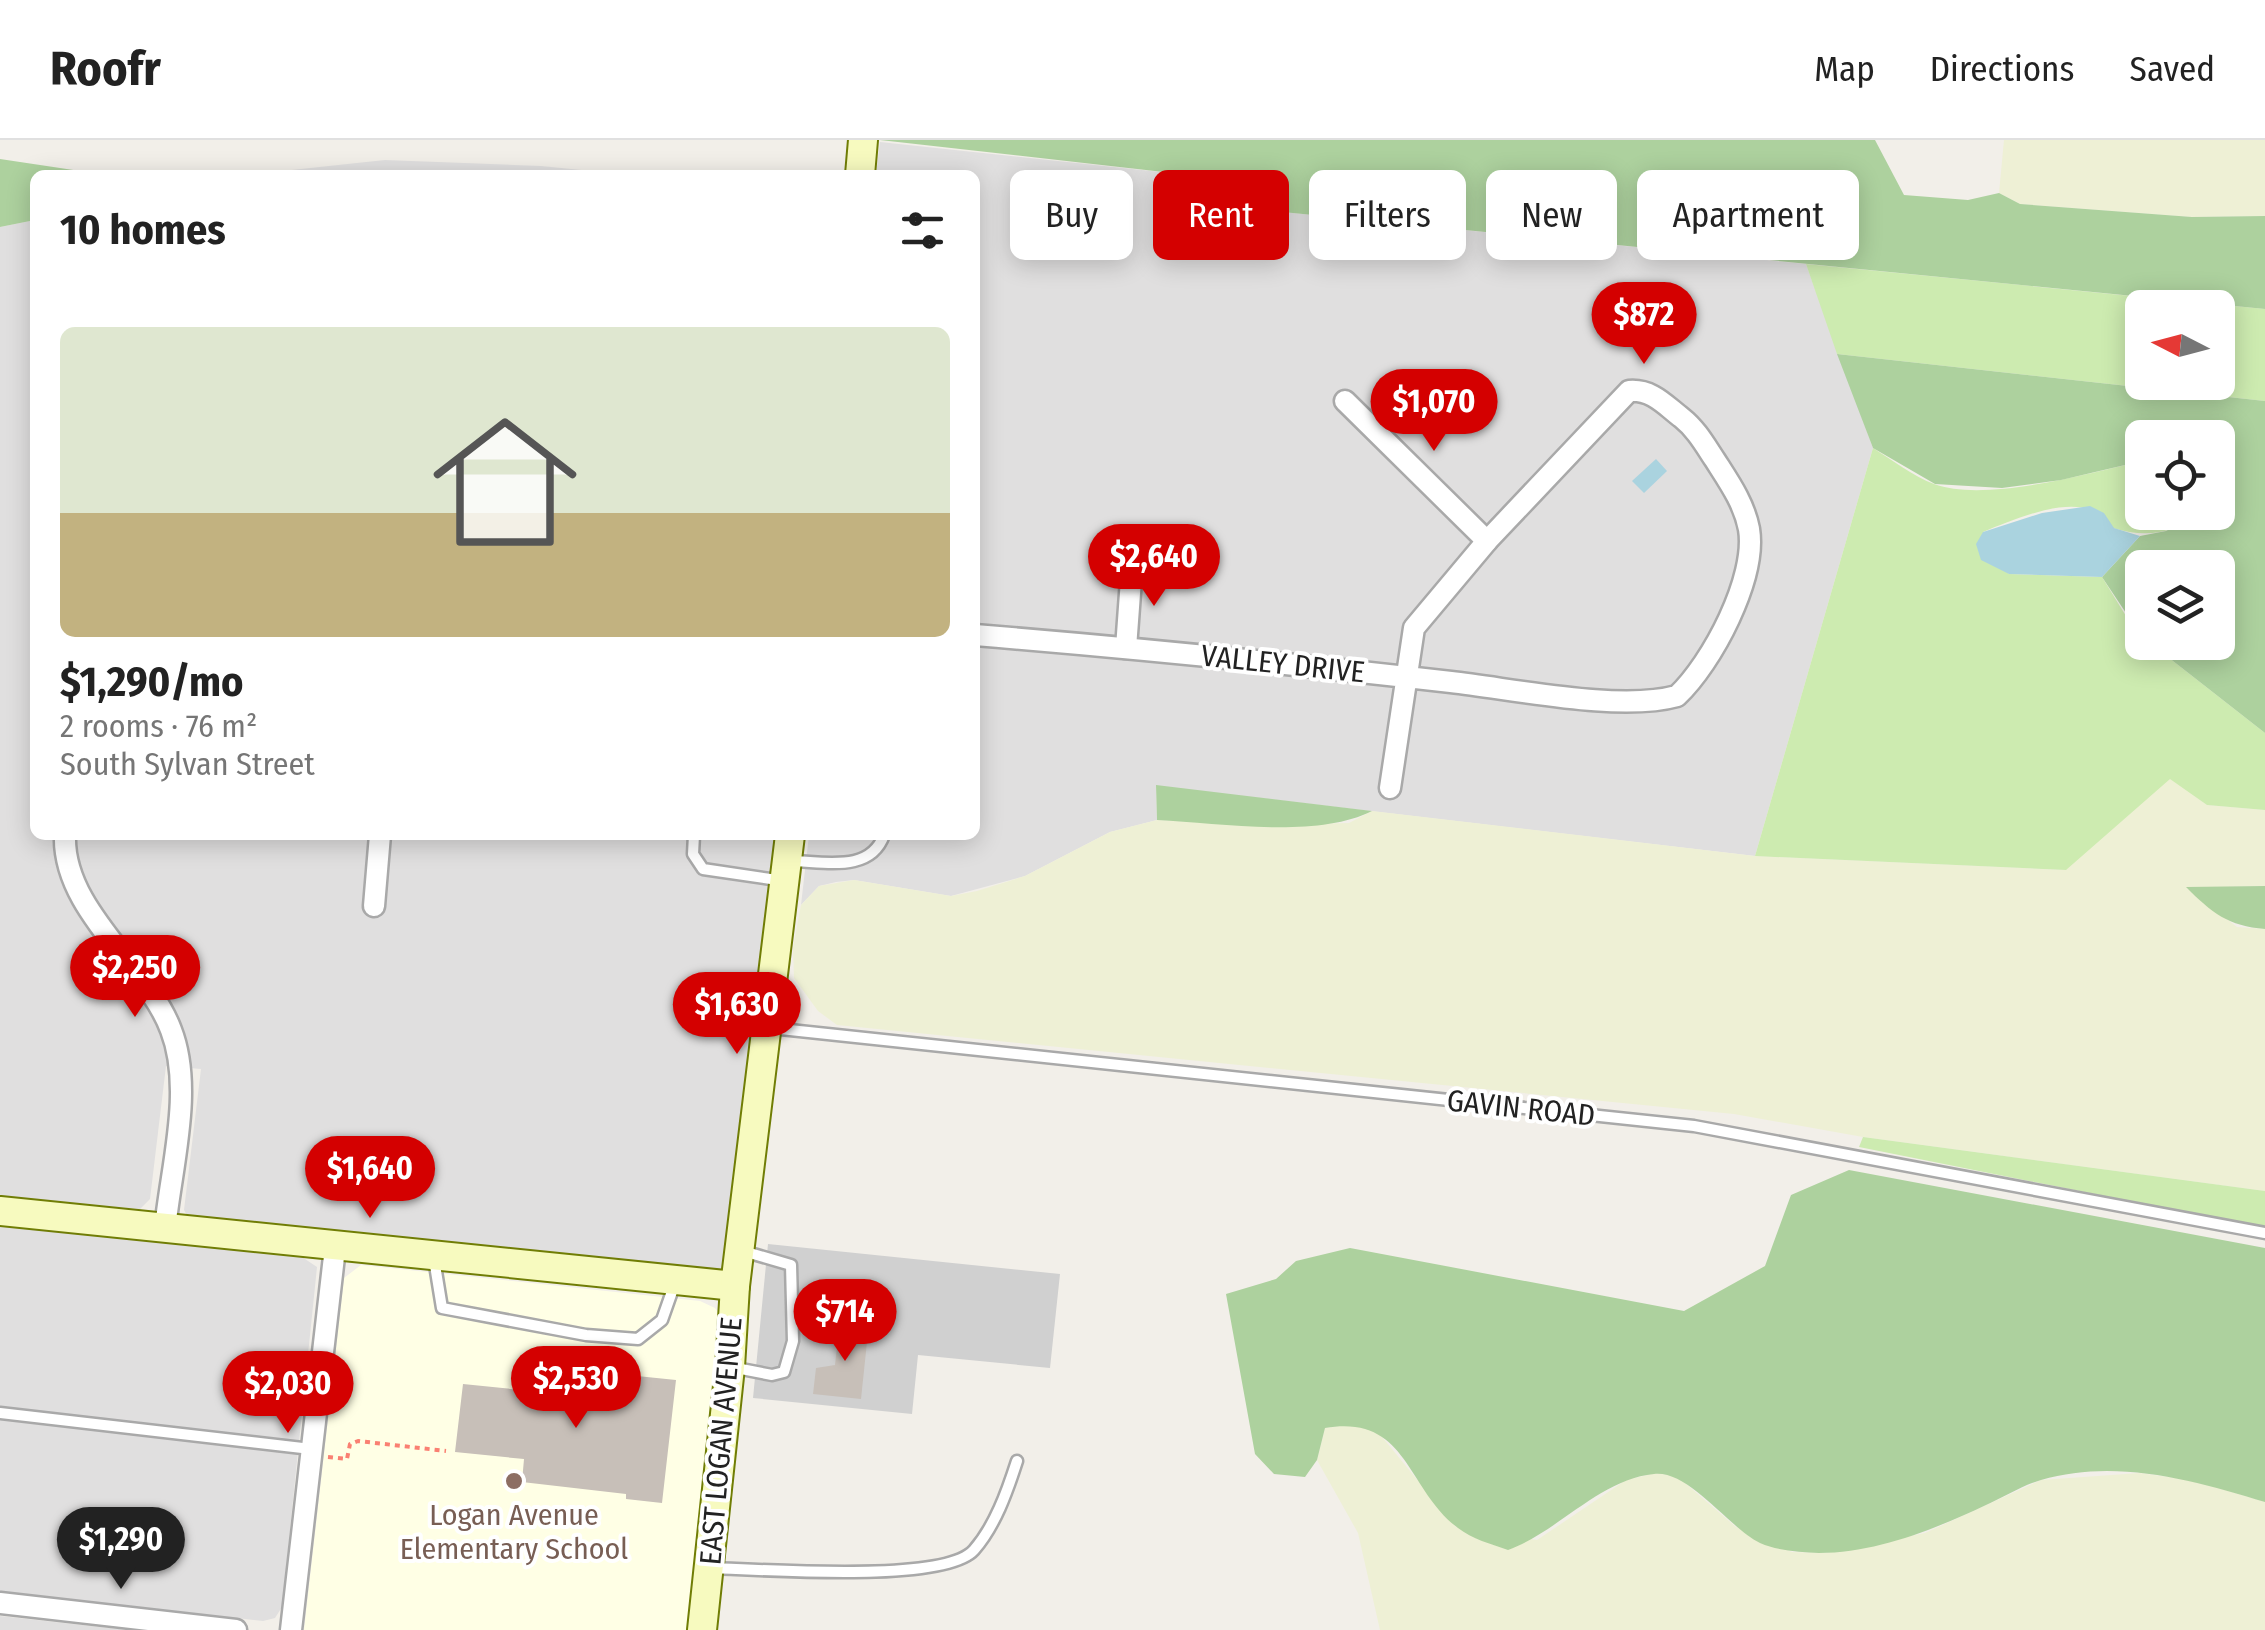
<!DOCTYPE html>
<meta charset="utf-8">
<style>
:root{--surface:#fff;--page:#f2f2f2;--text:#222;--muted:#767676;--line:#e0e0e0;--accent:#d40000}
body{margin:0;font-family:"Fira Sans Condensed",sans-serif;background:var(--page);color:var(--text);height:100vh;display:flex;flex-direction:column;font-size:38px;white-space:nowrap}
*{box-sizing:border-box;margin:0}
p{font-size:32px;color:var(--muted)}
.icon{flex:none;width:55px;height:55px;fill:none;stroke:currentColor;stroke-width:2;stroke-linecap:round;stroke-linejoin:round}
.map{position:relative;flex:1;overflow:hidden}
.details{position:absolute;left:30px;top:30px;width:950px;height:670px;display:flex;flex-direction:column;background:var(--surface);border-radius:15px;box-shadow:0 5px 25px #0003}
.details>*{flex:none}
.banner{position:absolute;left:1010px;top:30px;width:950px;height:90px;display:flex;gap:20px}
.needle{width:65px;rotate:276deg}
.tools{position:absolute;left:2125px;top:150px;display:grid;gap:20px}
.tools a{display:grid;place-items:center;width:110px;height:110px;border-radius:15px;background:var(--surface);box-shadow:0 5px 25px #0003;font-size:50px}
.price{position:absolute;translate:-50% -85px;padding:0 22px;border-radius:35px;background:var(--accent);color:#fff;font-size:32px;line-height:65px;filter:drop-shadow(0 2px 5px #0008)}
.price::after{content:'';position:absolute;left:50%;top:60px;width:30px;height:22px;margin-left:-15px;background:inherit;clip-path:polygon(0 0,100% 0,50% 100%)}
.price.current{background:#222;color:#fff}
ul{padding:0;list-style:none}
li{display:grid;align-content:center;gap:20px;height:530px;padding:0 30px}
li+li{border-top:2px solid var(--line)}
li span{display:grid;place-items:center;height:310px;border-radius:15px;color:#555}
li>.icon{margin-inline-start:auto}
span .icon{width:180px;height:180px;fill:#fffc;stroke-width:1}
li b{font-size:42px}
h2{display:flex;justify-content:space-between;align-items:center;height:120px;padding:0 30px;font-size:42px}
.pill{padding:0 35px;border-radius:15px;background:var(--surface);box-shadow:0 5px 25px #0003;font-size:35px;line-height:90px}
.pill.current{background:var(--accent);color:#fff}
header{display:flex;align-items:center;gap:60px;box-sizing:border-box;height:140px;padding:0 50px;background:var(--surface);border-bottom:2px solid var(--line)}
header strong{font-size:48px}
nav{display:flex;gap:55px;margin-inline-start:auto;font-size:35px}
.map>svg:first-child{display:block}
</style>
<header>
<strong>Roofr</strong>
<nav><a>Map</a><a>Directions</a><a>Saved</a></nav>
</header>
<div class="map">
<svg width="2265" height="1490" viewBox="0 0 2265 1490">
<rect width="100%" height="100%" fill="#f2efe9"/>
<g fill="#e0dfdf">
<path d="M880,2l355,38 -2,27 573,57 67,184 -118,408 -599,-70 1,34 -47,12 -85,44 -74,20 -97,-16 -18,2 -17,4 -18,19 8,-70h166v-660h-99z"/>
<path d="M385,20l156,6 91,9h-388z"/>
<path d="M35,80v615h744l-55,434 -4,5 -532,-57 -4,-7 17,-141 -35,-3 -16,133 -10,10 -140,-11v-971z"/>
<path d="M0,1084l302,33 15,10 -35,340 -7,11 -12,3 -263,-30z"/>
<path d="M0,1476l128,14h-128z"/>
</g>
<path fill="#ffffe5" d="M361,1125l339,36 15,7 7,10 -31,312h-387l40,-352z"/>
<path fill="#d0d0d0" d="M768,1104l292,30 -10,94 -132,-13 -6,59 -159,-16z"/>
<g fill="#eef0d5">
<path d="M2004,0h261v76l-73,1 -172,-13 -21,-11z"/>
<path d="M2170,638l37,27 58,5v76l-78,2 50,39 28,2v262l-402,-54 -129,-23 -897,-89 -19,-14 -24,-33 -1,-30 8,-43 18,-19 35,-6 97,16 26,-5 48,-15 85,-44 47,-12 103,5 89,-2 23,-12 383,45 310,14z"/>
<path d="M1350,1284l28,8 78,95 81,13 89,-60 30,-7 21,3 59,51 56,25 34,1 99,-20 116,-53 99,-7 57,8 68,21v128h-885l-22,-97 -41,-73 8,-32z"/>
</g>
<g fill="#cdebb0" fill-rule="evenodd">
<path d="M1806,124l459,45v92l-428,-47zM2142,168h76v74h-76z"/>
<path d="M1873,308c19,12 40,28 61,36 51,19 156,-11 208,-23v51l58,1c-26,21 -55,25 -87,15 -24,-42 -93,-11 -130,4l26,42 93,3 40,65 8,1 115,90v77l-58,-5 -37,-26 -104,91 -311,-14z"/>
<path d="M1863,997l402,54v37l-406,-81z"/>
</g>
<g fill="#add19e">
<path d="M880,0h995l29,55 64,5 31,-7 21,11 172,13 73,-1v93l-1033,-102 2,-27z"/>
<path d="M0,19l80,12 11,4h-56v45l-35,7z"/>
<path d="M1837,214l428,47v332l-115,-90 68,-1v-74h-76v69l-40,-60 38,-41 26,-5 34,-18 18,-1v-74h-76v23l-81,19 -59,8 -67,-4 -62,-36z"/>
<path d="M1156,645l216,26c-55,28 -152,12 -215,9z"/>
<path d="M2265,746v43c-37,-3 -53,-16 -79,-42z"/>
<path d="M1849,1030l416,78v254c-71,-22 -150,-44 -224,-22 -18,5 -37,17 -55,25 -51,24 -110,48 -167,48 -19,-1 -41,-2 -59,-10 -32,-16 -71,-73 -106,-69 -54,5 -96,58 -146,76 -17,-6 -36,-11 -50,-22 -52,-39 -50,-114 -133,-100l-8,32 -12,17 -31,-3 -19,-20 -29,-160 50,-15 20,-18 54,-13 334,63 81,-45 26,-71z"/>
</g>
<g fill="#aad3df">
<path d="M1656,319l11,12 -23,22 -12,-12z"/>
<path d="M2090,366l14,7 10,15 26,8 -38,41 -93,-3 -28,-14 -5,-16 7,-12 59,-19z"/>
</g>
<g fill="#c7bfb8">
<path d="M840,1180l29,3 -8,76 -48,-5 3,-26 19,-3z"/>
<path d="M533,1229l104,13v-6l39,4 -14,123 -36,-4v-5l-104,-12 2,-23 -69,-7 8,-68 68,7z"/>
</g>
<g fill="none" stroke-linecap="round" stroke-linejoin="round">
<defs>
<g id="lane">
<path d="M694,695l-1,19 10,15 81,12"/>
<path d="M788,721c35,0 82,13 96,-26"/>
<path d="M771,888l923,98 571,107"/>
<path d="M434,1119l8,49 144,27 52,4 24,-19 13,-37"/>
<path d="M731,1227l41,8 12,-3 9,-31 -2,-76 -48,-14"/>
<path d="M0,1273l311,36"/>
<path d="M710,1428c49,1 234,16 264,-18 21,-24 33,-58 43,-89"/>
</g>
<g id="street">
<path d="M1345,261l142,140"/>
<path d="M975,495c159,13 318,29 476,47 63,7 169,30 226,14 35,-33 80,-118 72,-167 -5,-26 -20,-47 -34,-69 -10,-15 -19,-31 -33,-42 -17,-13 -30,-29 -53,-27l-142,150 -73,87 -24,160"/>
<path d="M1126,508l6,-82"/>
<path d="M65,695c-3,75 83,132 106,195 23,59 0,137 -6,199"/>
<path d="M374,766l6,-71"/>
<path d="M0,1463l236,27"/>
<path d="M291,1490l44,-382"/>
</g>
<g id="secondary">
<path d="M860,35l3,-35"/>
<path d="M0,1071l735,75"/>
<path d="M702,1490l28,-263 5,-81 55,-451"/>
</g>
</defs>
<use href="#lane" stroke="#a9a9a9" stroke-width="15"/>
<use href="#street" stroke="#a9a9a9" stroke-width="25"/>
<use href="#secondary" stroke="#707d05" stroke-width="32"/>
<path stroke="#fa8072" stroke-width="4" stroke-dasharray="5 5" stroke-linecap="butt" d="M328,1317l19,2 3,-15 8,-3 88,10"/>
<use href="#lane" stroke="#fff" stroke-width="10"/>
<use href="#street" stroke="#fff" stroke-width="20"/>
<use href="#secondary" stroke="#f7fabf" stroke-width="28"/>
</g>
<circle fill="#8d6e63" stroke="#fff" stroke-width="4" cx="514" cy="1341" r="10"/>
<g text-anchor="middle" stroke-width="8" stroke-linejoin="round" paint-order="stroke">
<g font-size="30" fill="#222" stroke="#fff">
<text transform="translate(1283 524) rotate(6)" y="10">VALLEY DRIVE</text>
<text transform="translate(1521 968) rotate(6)" y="10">GAVIN ROAD</text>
<text transform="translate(721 1301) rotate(-85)" y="10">EAST LOGAN AVENUE</text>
</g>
<g font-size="30" fill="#785e54" stroke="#fff">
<text x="514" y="1385">Logan Avenue<tspan x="514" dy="34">Elementary School</tspan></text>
</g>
</g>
</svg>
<div class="tools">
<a><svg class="needle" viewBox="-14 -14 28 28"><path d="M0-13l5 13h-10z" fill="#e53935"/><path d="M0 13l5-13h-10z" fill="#767676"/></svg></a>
<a><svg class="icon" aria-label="locate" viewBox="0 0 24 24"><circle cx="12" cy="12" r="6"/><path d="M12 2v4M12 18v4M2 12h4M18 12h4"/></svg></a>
<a><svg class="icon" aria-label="layers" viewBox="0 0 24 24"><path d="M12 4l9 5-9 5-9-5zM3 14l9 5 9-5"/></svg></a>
</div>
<b class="price" style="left:1644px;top:227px">$872</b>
<b class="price" style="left:1434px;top:314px">$1,070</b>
<b class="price" style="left:1154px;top:469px">$2,640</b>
<b class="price" style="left:135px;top:880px">$2,250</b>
<b class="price" style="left:737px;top:917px">$1,630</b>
<b class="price" style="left:370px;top:1081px">$1,640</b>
<b class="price" style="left:845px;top:1224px">$714</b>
<b class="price" style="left:576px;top:1291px">$2,530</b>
<b class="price" style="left:288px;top:1296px">$2,030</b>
<b class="price current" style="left:121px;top:1452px">$1,290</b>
<div class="banner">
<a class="pill">Buy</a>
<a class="pill current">Rent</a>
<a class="pill">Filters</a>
<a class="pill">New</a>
<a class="pill">Apartment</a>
</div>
<section class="details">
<h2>10 homes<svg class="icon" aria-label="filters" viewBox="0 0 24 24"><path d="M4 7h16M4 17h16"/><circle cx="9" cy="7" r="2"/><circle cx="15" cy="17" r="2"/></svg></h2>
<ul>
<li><span style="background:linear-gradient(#dfe7d0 60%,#c2b280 0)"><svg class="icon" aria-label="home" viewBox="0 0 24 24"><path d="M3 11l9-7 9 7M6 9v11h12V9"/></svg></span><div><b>$1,290/mo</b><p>2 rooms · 76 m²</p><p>South Sylvan Street</p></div></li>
</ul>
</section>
</div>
